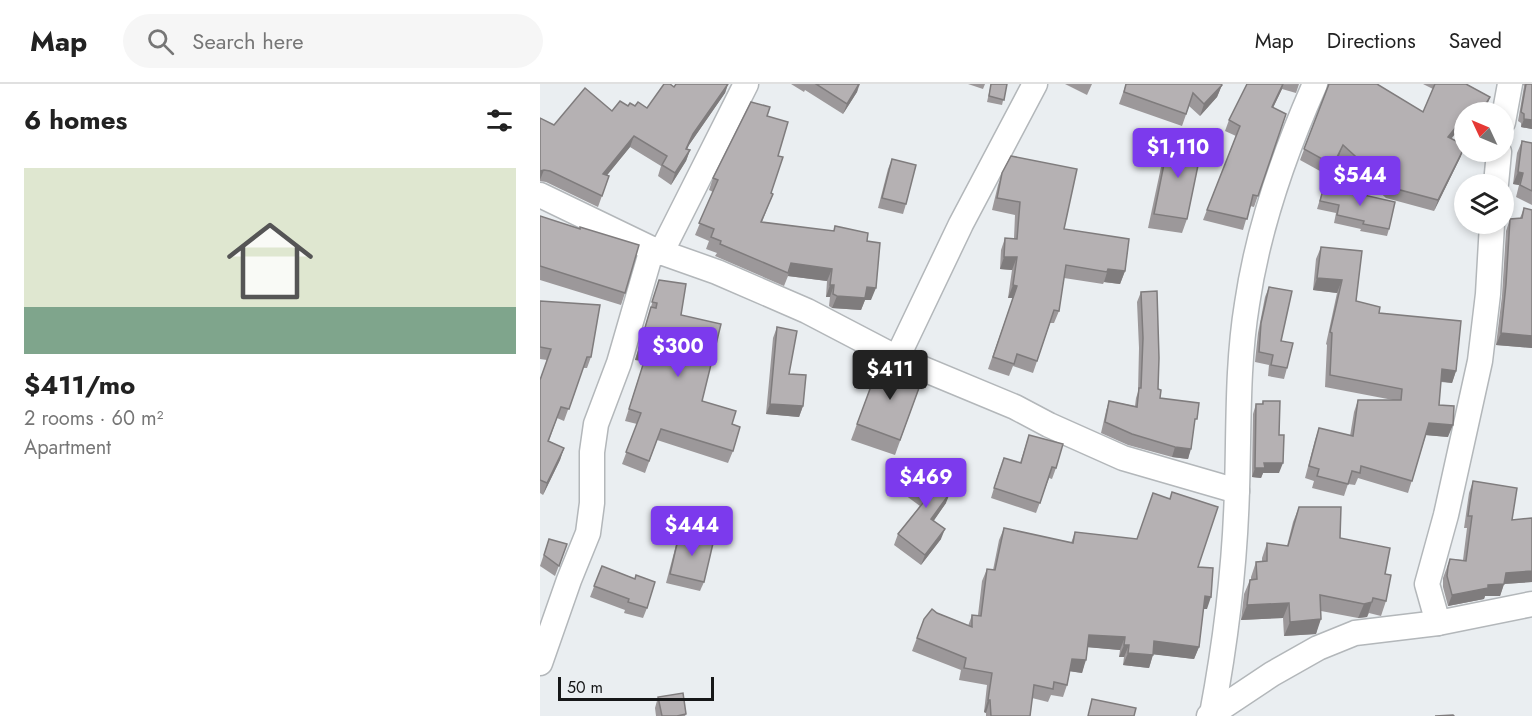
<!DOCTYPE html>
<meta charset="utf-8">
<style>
:root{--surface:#fff;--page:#f6f6f6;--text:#222;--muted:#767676;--line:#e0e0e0;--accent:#7c3aed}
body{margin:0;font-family:Jost,sans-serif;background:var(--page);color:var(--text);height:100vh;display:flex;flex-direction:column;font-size:22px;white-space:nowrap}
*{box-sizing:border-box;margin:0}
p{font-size:20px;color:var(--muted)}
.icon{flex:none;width:33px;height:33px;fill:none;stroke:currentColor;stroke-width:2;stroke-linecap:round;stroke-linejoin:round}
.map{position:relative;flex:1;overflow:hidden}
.panel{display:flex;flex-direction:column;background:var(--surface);width:540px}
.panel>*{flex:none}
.needle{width:39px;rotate:314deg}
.buttons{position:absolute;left:914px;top:18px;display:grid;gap:12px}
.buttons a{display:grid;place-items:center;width:60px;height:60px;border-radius:50%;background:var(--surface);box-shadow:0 3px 9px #0003;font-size:30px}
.scale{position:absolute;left:18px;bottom:15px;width:156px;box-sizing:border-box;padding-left:6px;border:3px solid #161718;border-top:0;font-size:16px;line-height:21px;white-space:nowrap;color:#161718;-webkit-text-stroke:4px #eaeef1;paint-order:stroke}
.price{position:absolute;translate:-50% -51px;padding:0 14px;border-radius:6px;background:var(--accent);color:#fff;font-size:20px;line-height:39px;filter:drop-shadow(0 2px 3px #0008)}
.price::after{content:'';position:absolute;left:50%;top:36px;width:18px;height:14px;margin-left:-9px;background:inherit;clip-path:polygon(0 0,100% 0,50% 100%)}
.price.current{background:#222;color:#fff}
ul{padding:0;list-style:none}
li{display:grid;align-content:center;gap:12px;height:318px;padding:0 24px}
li+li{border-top:2px solid var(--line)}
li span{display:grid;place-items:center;height:186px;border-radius:0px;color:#555}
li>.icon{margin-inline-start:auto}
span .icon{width:108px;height:108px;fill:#fffc;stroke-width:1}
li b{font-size:26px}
h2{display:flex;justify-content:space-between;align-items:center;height:72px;padding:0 24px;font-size:26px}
header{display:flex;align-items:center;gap:36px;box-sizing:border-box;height:84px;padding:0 30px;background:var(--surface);border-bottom:2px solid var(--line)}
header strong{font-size:28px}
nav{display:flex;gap:33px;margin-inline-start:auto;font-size:21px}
.search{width:420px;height:54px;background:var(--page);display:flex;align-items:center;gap:15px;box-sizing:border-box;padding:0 21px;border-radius:33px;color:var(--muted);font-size:22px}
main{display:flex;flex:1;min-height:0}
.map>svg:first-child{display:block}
</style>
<header>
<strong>Map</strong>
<div class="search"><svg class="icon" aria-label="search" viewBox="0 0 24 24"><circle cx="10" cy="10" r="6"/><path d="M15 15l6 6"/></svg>Search here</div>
<nav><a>Map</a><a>Directions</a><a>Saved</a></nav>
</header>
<main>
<section class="panel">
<h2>6 homes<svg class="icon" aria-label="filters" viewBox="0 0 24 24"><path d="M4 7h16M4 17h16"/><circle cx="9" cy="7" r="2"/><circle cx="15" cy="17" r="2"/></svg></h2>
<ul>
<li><span style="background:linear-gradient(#dfe7d0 75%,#7fa58c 0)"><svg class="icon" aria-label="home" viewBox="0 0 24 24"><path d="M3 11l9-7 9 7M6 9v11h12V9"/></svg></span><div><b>$411/mo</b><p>2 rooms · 60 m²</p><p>Apartment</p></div></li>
</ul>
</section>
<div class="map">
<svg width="992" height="632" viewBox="0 0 992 632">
<rect width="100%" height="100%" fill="#eaeef1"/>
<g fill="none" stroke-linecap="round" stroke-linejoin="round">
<defs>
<g id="minor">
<path d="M963,38l7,-38"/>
<path d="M956,100l3,-32"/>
<path d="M0,111l112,54 65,23 90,39 90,47 118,49 34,18 74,33 114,33"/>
<path d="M121,169l85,-169"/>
<path d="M357,274l64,-134 74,-140"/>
<path d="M898,539l-11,-39 19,-69 34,-154 8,-67 4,-70"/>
<path d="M0,579l29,-83 19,-47 4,-30v-51l4,-28 23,-61 33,-114"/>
<path d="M672,630c14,-74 23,-149 25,-225 2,-61 0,-124 10,-185 11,-76 37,-150 68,-220"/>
<path d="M669,632l63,-42 46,-26 37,-15 83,-10 94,-19"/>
</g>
</defs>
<use href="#minor" stroke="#b3b7ba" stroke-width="27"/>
<use href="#minor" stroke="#fff" stroke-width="24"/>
</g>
<g fill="#9c989a">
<path d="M136,0h52l-3,9 -36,52 -2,4 3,1 -4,11 -15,24 -13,-9 3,-10 -31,-19 -23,28 2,1 -11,31 -52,-25 -6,-1v-63l14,7 58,-14 16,-5h7l12,2 27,-21z"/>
<path d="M251,0h69l-3,8 -14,22 -38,-24 -1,2z"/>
<path d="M428,0h17l-2,5z"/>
<path d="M451,0h16l-5,21 -15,-3z"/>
<path d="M525,0h27l-5,11z"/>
<path d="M586,0l96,1 -5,12 -17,19 -11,-10 -7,20 -63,-22z"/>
<path d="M707,0h52l-3,9 -14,-4 -9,19 13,6 -32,93 -4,-1 -7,24 -40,-10 33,-84 -11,-5 4,-11z"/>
<path d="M789,0l94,28 10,-23 -10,-5h43l24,13 -7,15h-19v11l-12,15 9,18 -27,55 -48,-13 -47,-42 -10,20 -29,-16z"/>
<path d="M983,0h9v45l-11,-2v-4l-3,-2 6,-35z"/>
<path d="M227,32l11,40 -7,37 2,1 -11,28 72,9 1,-5 32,15 4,59h-6l-4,10 -29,-2 -3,-2 1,-9h-4l1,-16 -39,-5 -4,10 -69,-30 2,-3 -11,-4 3,-8 -14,-6 18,-43 -4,-2 4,-12z"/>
<path d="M629,55l18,80 -5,14 -34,-5 16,-75z"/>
<path d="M982,57l10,2v62l-16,-8 3,-12 -6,-1 4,-31z"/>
<path d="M352,75l14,45 -3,10 -25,-6 10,-39z"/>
<path d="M462,89l62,56 61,42 -5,13 -16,-2 -1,2 -39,-6 -5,33 -5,12h-4l-17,50 -20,-7 -4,10 -21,-7 25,-71h-5l4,-28 -12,-1 1,-19 4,-12h9l1,-23 -23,-5 6,-25z"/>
<path d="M784,102l65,43 -2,7 -27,-5 1,-2 -27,-6 2,-10 -19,-4z"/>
<path d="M984,124l8,2v138l-36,-3 6,-49 4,-65 4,-12 10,-1z"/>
<path d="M0,132l85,77 -4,12 -81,-25z"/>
<path d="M781,163l35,54 23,12 77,58 -4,12 -11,-1 -2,23 9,32 -22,-2 -18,58 -50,-15 -3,7 -7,-1 -4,12 -32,-8 2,-7 -9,-3 10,-38 4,-12 31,8 4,-24 4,-12h35l-68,-13 2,-42 -1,-1 11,-51 -24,-3 3,-31z"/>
<path d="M119,196l22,35 21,86 30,23 1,27 -5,12 -71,-23 -12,33 -23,-9 15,-40 -12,-3 19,-60 -9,-1z"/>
<path d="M729,203l18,81 -3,11 -16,-3 1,-11 -14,-3 3,-29 7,-36z"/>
<path d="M601,208l19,106 34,31 -6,30 -16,-2 -44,-12 -27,-12 5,-22 3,-10 26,5 1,-8 2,-6 1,-44 -2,-46z"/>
<path d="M0,217l51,56 -4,11h-4l-19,53 -7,-3 -8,23 15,7 -4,12 -17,35 -3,-2v-113l7,-20 -7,-1z"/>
<path d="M237,243l12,47 14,32 -4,11 -33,-3 7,-76z"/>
<path d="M340,278l43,15 -28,78 -44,-15z"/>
<path d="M723,317l16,72h-16l-2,5 -9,-1 1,-63 3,-10h6z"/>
<path d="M489,351l27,33 -4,11 -3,-1 -13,35 -45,-15 9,-30 20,-5z"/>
<path d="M933,397l39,39 20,-2v64l-28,2 -4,12h-15l-1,3 -36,7 -5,-19v-9l7,-19 13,1 4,-32h-3l5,-35z"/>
<path d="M369,401l37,5v13l-12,17 7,19 -20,26 -27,-20 4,-11 22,-28 -15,-11z"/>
<path d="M759,423l41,31 45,36 1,27 -5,15 -12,-3 -2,4 -9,1 -37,-7 -5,23 -32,2 -1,-18 -42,2 3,-26 6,-14 1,-1v-2l5,-15h6v-4l5,-15 20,3 6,-24z"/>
<path d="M464,444l67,15 4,-11 123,35 9,42h-4l-4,38 -5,12 -41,-5 -4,14 -26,-3 1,-8h-5l1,-7 -32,-3 -6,26 -12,-2 -3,14 -4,12 -12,-2 -3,7 -16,-4 -2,18h-44v-3l-2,-1 3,-27 -28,-5 2,-10 -49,-19 12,-32 13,-6 31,13 4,-11h6l4,-34 5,-12 6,1 6,-30z"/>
<path d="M140,447l24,51 -4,9 -34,-8 11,-42z"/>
<path d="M9,455l18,5 -12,32 -15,-10z"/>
<path d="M62,482l33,13 12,29 -4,10 -19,-5 1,-3 -35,-13z"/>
<path d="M118,613l28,17 -1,2h-29l-1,-8z"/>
</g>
<g fill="#7f7c7d">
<path d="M188,0l-3,9 -36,52 -7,15 4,-11 7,-15z"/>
<path d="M319,0l-2,8 -14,22 4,-10z"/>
<path d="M743,0l-1,5 -14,29 4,-11z"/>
<path d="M682,1l-5,12 -17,19 4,-12z"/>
<path d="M950,13l-4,11 -3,4h-2z"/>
<path d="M924,33v6l-20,24 4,-10z"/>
<path d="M984,35l8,1v9l-11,-2z"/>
<path d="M94,52l-4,11 -31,38 4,-11z"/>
<path d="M803,61l-4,11 -10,20 4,-11z"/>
<path d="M924,64l-3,8 -27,55 4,-11z"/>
<path d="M150,66l-4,11 -15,24 4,-12z"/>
<path d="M4,86l-4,10v-9z"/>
<path d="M978,88l5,1 -4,12 -6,-1z"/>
<path d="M464,173h13l-5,13 -12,-1z"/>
<path d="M251,179l41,6 -5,12 -39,-5z"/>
<path d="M568,185l17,2 -5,13 -16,-2z"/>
<path d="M777,194l25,2 -5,13 -24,-3z"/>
<path d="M290,201h4l-4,12h-4z"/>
<path d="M473,201l4,1 -4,12h-5z"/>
<path d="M327,203l9,1 -5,12h-6l-4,10 -29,-2 5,-12z"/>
<path d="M961,249l31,3v12l-36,-3z"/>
<path d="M99,264l9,1 -4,12 -9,-1z"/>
<path d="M902,285l14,2 -4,12 -14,-2z"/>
<path d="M230,320l33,2 -4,11 -33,-3z"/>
<path d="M889,339l24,2 -5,12 -23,-2z"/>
<path d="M635,363l16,2 -3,10 -16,-2z"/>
<path d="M24,364l-4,12 -17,35 4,-12z"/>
<path d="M724,379h19l-4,10h-16l-2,5 -9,-1 3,-9z"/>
<path d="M410,409l-4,10 -18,26 3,-10z"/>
<path d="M405,445l-4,10 -20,26 4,-10z"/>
<path d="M992,487v11l-28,2 -4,12h-15l-1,3 -36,7 4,-11 36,-10 18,-12z"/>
<path d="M665,512l6,1 -4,12h-6z"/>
<path d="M832,518l-5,15 -9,1 6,-14z"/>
<path d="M749,519l-6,15 -42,2 6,-15z"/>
<path d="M781,535l-5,15 -32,2 6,-14z"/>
<path d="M549,551l36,2 -5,13 -35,-3z"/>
<path d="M614,557l45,6 -5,12 -44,-5z"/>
<path d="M584,561h5l-5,12h-5z"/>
<path d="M588,569l25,2 -4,13 -26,-3z"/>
<path d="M532,575l14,1 -4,13 -14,-2z"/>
<path d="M448,616h2l-4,13 -2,-1z"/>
</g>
<g fill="#b5b1b3" stroke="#7f7c7d" stroke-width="1.5">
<path d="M124,0h6l4,3 2,-3h52l-35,50 -7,15 4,1 -15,23 -13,-8 5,-9 -33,-20 -31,38 6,2 -7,20 -52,-25 -6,-1 -4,1v-53l14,7 31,-37 27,23 8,-10 8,5 2,-3 5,3 3,-4 9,6z"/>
<path d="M276,0h43l-12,20z"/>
<path d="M451,0h16l-3,16 -15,-4z"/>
<path d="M586,0h95l1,1 -18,19 -11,-11 -7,21 -62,-22z"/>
<path d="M707,0h36l-11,23 14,7 -28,82 -5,-1 -6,24 -40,-9 33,-84 -11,-6z"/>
<path d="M789,0h48l46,28 12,-28h31l24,13 -9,15h-5l-6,-3 -2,3h-4v5l-16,20 16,8v3l-26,52 -49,-13 -46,-42 -10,20 -29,-16z"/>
<path d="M986,0h6v36l-8,-1v-5l-3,-2z"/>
<path d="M211,18l19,5 -3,9 21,6 -10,34 5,1 -12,36 2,1 -12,28 73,9 1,-5 33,7 -1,8 13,2 -4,45 -9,-1 -2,11 -28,-2 -4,-2 1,-9h-4l2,-16 -41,-6 -3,10 -68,-29 1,-3 -10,-4 3,-8 -15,-6 19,-43 -5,-2z"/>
<path d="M629,55l33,7 -15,73 -33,-5z"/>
<path d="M982,57l10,2v48l-12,-6 3,-12 -5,-1z"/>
<path d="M471,72l66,13 -13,60 65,10 -4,32 -17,-2 -1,3 -41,-7 -7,46 -5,-1 -17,51 -20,-7 -3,10 -21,-7 24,-71 -4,-1 4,-28h-13l1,-19 12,1 3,-37 -23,-4 5,-25z"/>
<path d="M352,75l24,6 -10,39 -24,-6z"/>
<path d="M784,102l71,16 -6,27 -26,-5 1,-3 -27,-6 2,-10 -19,-4z"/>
<path d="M984,124l8,2v126l-31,-3 5,-49 4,-65 12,-1z"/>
<path d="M0,132l40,13v-2l59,18 -14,48 -85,-27z"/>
<path d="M781,163l41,4 -6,50 24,6 -1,6 82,8 -5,50 -14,-2 -3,36 15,1 -1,19 -24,-2 -17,58 -51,-15 -1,7 -8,-2 -4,13 -31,-8 2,-7 -10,-3 10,-38 34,8 5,-36h43l1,-11 -72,-14 2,-42 -2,-1 12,-52 -25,-2z"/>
<path d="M119,196l27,4 -5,31 40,9 -19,77 34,10 -4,13 8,3 -7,24 -72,-22 -12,32 -23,-9 15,-39 -12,-4 19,-60 -9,-1 12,-41 5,1 1,-5 -5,-1z"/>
<path d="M729,203l23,4 -11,50 12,2 -6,25 -16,-3 2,-10 -14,-3 2,-29z"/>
<path d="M617,207l2,67 -1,31 3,1 -1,8 39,5 -2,16h-2l-4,30 -16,-2 -43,-13 -27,-12 4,-21 28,6 2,-19h2l2,-50 -2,-46z"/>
<path d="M0,217l60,4 -9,52h-4l-18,52 -8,-2 -13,34 16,7 -17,35 -7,-3v-100l11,-31 -11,-2z"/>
<path d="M237,243l20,4 -8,43 17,1 -3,31 -33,-2z"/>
<path d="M340,278l43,15 -23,63 -43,-16z"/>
<path d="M723,317h17l-1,34h5l-1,28h-19l1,5h-10l1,-64h7z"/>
<path d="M489,351l34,9 -7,24 -4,-1 -12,36 -46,-15 10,-30 17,5z"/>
<path d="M385,378l24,17 -6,9 7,5 -19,26 14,10 -20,26 -27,-21 29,-36 -18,-13z"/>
<path d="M933,397l44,7 -5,32 20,-2v53l-26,2 -2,11 -16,1v3l-36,7 -5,-19 1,-9 2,-8 16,2 6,-45h-4z"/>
<path d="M632,408l46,15 -20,60 15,1 -2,29 -6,-1 -6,51 -45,-6 -1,14 -25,-2 1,-8h-5l1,-8 -36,-2 -3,25 -14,-1 -5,26 -13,-3 -1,7 -19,-4 -4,31h-39l-1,-16h-2l4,-27 -28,-5 2,-10 -49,-20 7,-19 8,-10 5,4 35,14v-12l9,1 6,-47 8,1 9,-42 69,15 2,-11 62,7 16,-46 17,6z"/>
<path d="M759,423h42l-1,31 50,10 -5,26 6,1 -5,26 -13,-3 -1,4 -8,2 -44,-9 1,24 -31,3 -1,-19 -42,2 3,-25 7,-1 -1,-17 11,-1v-18l21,3z"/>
<path d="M140,447l34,8 -10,43 -34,-8z"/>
<path d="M9,455l18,5 -8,22 -15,-11z"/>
<path d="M62,482l33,13 1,-4 19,7 -8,26 -19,-6 1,-3 -35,-13z"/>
<path d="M143,609l3,21 -9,2h-15l-4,-19z"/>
<path d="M552,615l44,9 -2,8h-46z"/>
<path d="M913,631l1,1h-19z"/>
</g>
</svg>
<div class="buttons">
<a><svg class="needle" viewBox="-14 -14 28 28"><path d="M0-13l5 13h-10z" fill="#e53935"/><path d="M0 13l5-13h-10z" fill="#767676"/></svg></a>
<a><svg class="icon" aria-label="layers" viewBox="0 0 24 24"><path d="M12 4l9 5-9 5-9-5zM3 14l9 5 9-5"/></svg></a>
</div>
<div class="scale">50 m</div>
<b class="price" style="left:638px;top:95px">$1,110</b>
<b class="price" style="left:820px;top:123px">$544</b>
<b class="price" style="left:138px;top:294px">$300</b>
<b class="price current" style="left:350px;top:317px">$411</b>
<b class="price" style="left:386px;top:425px">$469</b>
<b class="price" style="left:152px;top:473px">$444</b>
</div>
</main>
